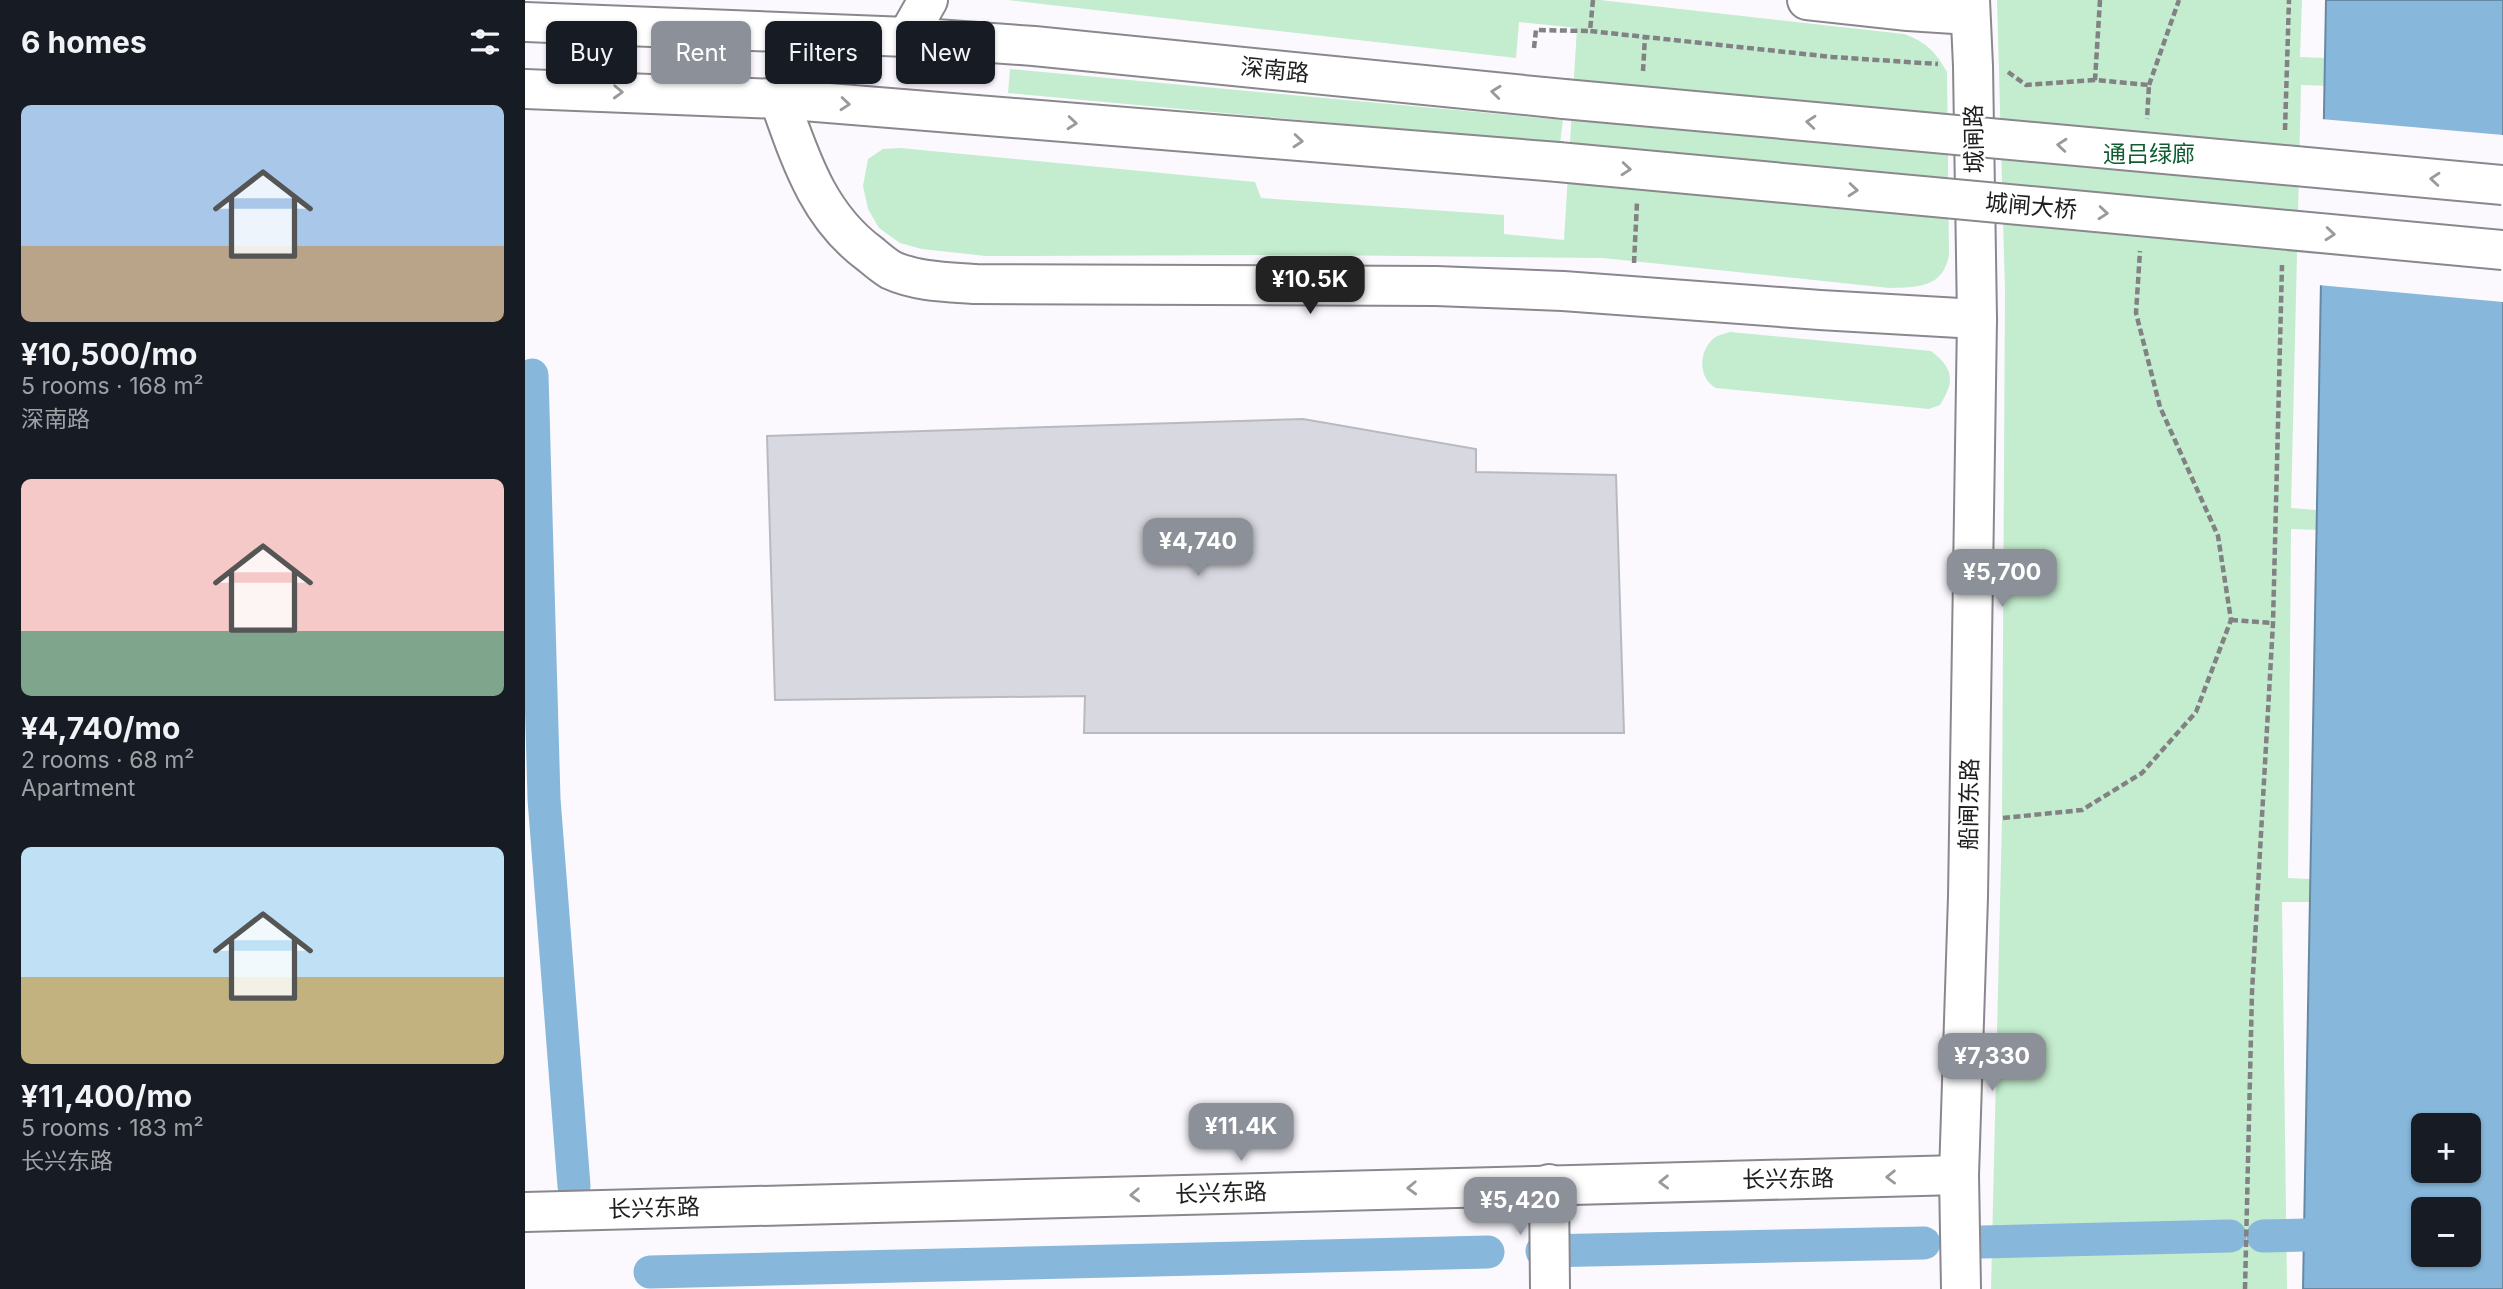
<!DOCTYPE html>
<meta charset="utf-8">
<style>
:root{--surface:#171b24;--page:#20242c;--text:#f1f3f6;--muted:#9ea1a6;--accent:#8c9099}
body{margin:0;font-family:Inter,"Noto Sans SC",sans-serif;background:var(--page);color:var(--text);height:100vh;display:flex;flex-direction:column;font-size:26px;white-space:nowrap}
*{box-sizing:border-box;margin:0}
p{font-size:23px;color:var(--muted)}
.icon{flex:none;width:38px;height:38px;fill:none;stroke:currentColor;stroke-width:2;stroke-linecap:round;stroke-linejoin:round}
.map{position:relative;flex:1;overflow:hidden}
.details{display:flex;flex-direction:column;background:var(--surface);width:525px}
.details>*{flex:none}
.guide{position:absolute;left:21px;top:21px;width:665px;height:63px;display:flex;gap:14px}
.controls{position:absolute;left:1886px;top:1113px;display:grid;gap:14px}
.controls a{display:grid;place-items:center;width:70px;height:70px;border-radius:10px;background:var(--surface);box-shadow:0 2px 5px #0004;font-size:35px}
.price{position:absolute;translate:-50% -60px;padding:0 16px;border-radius:14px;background:var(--accent);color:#fff;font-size:23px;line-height:46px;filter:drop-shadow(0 2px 4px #0008)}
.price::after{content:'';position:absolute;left:50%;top:42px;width:21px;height:16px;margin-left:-10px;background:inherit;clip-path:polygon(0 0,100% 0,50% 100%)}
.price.active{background:#222;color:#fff}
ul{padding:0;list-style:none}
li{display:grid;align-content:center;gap:14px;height:371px;padding:0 21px}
li span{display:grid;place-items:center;height:217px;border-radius:10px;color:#555}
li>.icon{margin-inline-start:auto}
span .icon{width:126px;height:126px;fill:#fffc;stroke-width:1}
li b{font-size:30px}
h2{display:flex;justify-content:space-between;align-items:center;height:84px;padding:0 21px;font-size:30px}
.tag{padding:0 24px;border-radius:10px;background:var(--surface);box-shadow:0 2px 5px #0004;font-size:24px;line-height:63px}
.tag.active{background:var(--accent);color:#fff}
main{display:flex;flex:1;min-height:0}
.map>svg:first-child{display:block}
</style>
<main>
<section class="details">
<h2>6 homes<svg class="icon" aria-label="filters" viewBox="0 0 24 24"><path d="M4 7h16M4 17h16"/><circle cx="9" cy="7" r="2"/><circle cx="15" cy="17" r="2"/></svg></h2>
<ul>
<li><span style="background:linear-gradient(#a9c7e8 65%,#b9a48a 0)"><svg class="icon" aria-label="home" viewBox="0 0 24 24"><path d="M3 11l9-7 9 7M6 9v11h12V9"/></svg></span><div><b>¥10,500/mo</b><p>5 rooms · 168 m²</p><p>深南路</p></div></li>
<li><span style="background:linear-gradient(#f6c9c9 70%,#7fa58c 0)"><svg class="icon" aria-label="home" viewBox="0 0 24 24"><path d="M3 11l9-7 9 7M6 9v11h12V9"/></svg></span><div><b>¥4,740/mo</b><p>2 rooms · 68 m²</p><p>Apartment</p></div></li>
<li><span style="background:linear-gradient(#bfe0f5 60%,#c2b280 0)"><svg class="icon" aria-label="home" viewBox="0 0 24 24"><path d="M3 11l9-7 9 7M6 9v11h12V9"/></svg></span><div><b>¥11,400/mo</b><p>5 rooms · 183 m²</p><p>长兴东路</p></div></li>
</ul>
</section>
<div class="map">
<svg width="1978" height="1289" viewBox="0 0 1978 1289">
<rect width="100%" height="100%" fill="#fbf9fe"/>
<g fill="#c4ecce">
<path d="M483,0h592l304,34c22,8 31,17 43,38l2,183c-6,33 -31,32 -59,33l-287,-30 -291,-3 -326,1 -64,-7 -22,-6 -21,-15 -11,-19 -5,-23 5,-27 15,-10 17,-1 355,34 6,16 243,17v19l60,6 13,-212 -58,-6 -3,36z"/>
<path d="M1472,0h305l-2,57 52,2 -20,27 -31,-1 -10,423 38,3 20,20 -58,-2 -3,349 64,3 -21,21h-49l5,387h-296l11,-471 3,-528z"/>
<path d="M485,69l553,51 -3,24 -552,-51z"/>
<path d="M1205,332l201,19c23,18 24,30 9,54l-11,4 -213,-21c-18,-10 -18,-36 -2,-50 4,-3 10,-4 16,-6z"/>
</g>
<path fill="#87b7db" stroke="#6889a3" stroke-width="2" fill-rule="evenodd" d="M1801,0h177v1289h-200zM1899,1125h45v46h-45zM1899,1209h45v46h-45z"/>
<path fill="#fbf9fe" d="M1796,119l182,16v167l-185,-17z"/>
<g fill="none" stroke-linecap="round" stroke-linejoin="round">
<g stroke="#87b7db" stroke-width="33">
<path d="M7,375l12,424 30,387"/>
<path d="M1738,1236l42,-1"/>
<path d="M1457,1242l248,-6"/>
<path d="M1017,1251l382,-8"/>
<path d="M125,1272l838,-20"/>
</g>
</g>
<path fill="#d8d8e0" stroke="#b9b9c0" stroke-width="2" d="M778,419l173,30v23l140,3 8,258h-540l1,-37 -310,4 -8,-264z"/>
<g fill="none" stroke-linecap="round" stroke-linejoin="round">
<defs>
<g id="minor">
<path d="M1282,0l101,11 62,4"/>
<path d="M382,37l21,-37"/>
<path d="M254,99c21,58 38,116 91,155 6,5 14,12 21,16 26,12 57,12 85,14l460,2 127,5 257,19 157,9"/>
<path d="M1024,1184l1,105"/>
<path d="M0,1212l1434,-37"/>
<path d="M1436,1289l-2,-114 9,-278 9,-578 -4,-253 -3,-66"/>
</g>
<g id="major">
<path d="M0,22l382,15 127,9 530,53"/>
<path d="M0,89l254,10 779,63"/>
</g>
</defs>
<use href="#minor" stroke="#8a878d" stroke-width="42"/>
<use href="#major" stroke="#8a878d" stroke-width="42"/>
<g stroke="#828184" stroke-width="4.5" stroke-dasharray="7 3.5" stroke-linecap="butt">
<path d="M1068,0l-3,31 242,26 106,7"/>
<path d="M1575,0l-5,80 54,5 -2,34"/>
<path d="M1009,48l2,-18 54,1"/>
<path d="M1118,71l2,-34"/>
<path d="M1483,72l18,13 69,-5"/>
<path d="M1624,85l30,-85"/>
<path d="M1760,130l4,-130"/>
<path d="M1109,263l3,-61"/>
<path d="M1706,620l42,3"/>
<path d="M1478,818l79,-8 60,-37 54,-61 35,-92 -13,-84 -58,-129 -24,-94 4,-62"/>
<path d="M1720,1289l7,-297 21,-369 9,-358"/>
</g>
<use href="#minor" stroke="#fff" stroke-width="38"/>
<use href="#major" stroke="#fff" stroke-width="38"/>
<defs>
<g id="major-bridge">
<path d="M1039,99l939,86"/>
<path d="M1033,162l945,88"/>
</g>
</defs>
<use href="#major-bridge" stroke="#8a878d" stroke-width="42" stroke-linecap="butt"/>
<use href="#major-bridge" stroke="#fff" stroke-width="38"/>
</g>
<defs><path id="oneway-chevron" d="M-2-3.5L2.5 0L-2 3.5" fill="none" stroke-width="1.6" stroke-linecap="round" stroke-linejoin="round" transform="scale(1.75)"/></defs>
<g stroke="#9a9a9b">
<use href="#oneway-chevron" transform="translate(93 92) rotate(2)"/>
<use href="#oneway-chevron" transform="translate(971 92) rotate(-174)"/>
<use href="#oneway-chevron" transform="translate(320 104) rotate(5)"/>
<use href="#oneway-chevron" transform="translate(1286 122) rotate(-175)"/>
<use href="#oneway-chevron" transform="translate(547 123) rotate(5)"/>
<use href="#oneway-chevron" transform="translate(773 141) rotate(5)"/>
<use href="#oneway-chevron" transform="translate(1537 145) rotate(-175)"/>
<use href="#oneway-chevron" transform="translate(1101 169) rotate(5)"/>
<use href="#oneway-chevron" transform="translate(1910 179) rotate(-175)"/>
<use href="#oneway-chevron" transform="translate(1328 190) rotate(5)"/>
<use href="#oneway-chevron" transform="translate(1578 213) rotate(5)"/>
<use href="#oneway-chevron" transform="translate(1805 234) rotate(5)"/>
<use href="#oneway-chevron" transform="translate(1366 1177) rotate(179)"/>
<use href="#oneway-chevron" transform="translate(1139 1182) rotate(179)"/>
<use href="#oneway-chevron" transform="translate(887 1188) rotate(178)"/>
<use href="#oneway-chevron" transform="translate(610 1195) rotate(178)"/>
</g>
<g text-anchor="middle" stroke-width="5" stroke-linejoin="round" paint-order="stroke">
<g font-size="23" fill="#1f1e20" stroke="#fff">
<text transform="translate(750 70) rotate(6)" y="8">深南路</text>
<text transform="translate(1449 139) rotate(-91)" y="8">城闸路</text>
<text transform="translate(1506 206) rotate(5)" y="8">城闸大桥</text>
<text transform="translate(1444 804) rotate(-89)" y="8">船闸东路</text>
<text transform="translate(1263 1179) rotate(-1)" y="8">长兴东路</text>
<text transform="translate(696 1193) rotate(-2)" y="8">长兴东路</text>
<text transform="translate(129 1208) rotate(-2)" y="8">长兴东路</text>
</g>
<g font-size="23" fill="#0f5d31" stroke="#fff">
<text x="1624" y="162">通吕绿廊</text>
</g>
</g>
</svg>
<div class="controls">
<a>+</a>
<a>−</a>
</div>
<b class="price active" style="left:785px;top:316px">¥10.5K</b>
<b class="price" style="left:673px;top:578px">¥4,740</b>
<b class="price" style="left:1477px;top:609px">¥5,700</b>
<b class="price" style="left:1467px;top:1093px">¥7,330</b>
<b class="price" style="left:716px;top:1163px">¥11.4K</b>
<b class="price" style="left:995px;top:1237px">¥5,420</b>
<div class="guide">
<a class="tag">Buy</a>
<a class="tag active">Rent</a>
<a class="tag">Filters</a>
<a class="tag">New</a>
</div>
</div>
</main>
